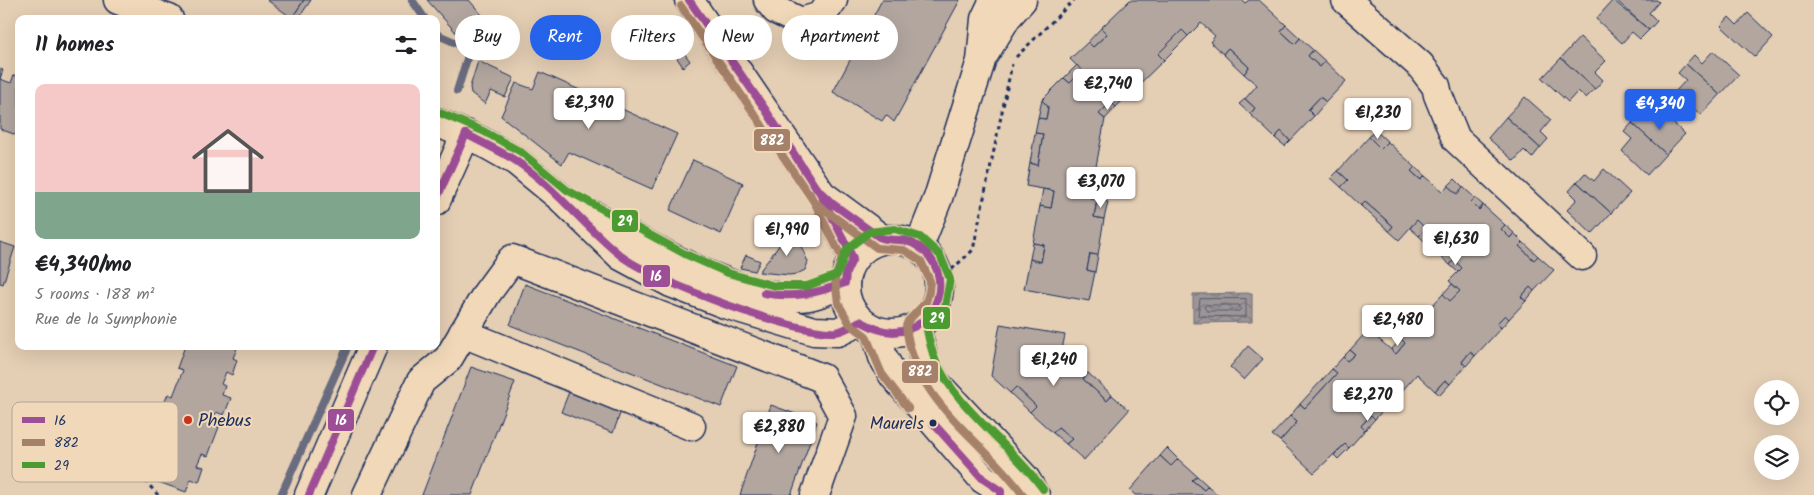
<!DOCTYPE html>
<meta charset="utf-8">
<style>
:root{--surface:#fff;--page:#f2f2f2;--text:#202124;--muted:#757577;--line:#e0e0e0;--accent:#2563eb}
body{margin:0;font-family:Kalam,sans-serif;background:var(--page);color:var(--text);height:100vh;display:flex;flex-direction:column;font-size:19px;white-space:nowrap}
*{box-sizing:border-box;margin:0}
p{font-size:16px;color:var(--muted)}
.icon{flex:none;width:28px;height:28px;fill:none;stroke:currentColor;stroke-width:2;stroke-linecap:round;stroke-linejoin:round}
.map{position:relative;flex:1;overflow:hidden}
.side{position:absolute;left:15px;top:15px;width:425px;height:335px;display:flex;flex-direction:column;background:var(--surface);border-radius:10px;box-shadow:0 5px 20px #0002}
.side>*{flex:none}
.hud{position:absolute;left:455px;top:15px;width:475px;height:45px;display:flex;gap:10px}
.controls{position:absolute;left:1754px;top:380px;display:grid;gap:10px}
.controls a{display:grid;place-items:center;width:45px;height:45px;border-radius:50%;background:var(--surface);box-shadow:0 5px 20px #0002;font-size:25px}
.price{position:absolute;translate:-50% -42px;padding:0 11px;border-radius:5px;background:#fff;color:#222;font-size:16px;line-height:32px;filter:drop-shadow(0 1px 2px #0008)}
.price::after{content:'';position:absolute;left:50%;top:30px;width:15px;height:11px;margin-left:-8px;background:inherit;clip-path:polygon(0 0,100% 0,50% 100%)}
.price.on{background:var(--accent);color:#fff}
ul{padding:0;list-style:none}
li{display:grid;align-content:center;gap:10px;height:265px;padding:0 20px}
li+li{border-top:1px solid var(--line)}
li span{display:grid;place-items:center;height:155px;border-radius:10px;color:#555}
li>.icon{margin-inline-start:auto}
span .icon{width:90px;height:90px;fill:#fffc;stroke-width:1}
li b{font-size:21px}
h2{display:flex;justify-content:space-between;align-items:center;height:60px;padding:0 20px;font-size:21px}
.tag{padding:0 18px;border-radius:22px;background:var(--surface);box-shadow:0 5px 20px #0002;font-size:18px;line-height:45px}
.tag.on{background:var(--accent);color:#fff}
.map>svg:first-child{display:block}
</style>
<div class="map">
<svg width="1814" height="495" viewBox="0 0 1814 495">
<defs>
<pattern id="water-waves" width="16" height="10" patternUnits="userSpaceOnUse" patternTransform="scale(1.25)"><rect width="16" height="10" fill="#9d9595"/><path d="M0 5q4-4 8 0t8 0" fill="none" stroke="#7f7a7d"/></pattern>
</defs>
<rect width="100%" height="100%" fill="#e4ceb4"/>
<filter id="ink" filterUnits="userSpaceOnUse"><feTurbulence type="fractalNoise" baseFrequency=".02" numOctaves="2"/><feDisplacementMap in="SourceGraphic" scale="10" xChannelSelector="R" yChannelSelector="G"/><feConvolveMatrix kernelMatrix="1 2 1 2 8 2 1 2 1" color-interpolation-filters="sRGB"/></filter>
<g filter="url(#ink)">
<path fill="url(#water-waves)" stroke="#696c7f" d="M1252,293v29l-59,1v-29z"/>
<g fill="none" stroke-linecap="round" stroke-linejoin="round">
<g stroke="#4f5874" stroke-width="1">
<path d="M1246,299v18l-48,-1 2,-17z"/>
<path d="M1207,305h32l2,4 -2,2h-32l-3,-4z"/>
</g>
<g stroke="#696c7f" stroke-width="8">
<path d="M412,0l13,19"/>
<path d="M436,34l34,15 -13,42"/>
<path d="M281,495l67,-149"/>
</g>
</g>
<g fill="#b2a69f" stroke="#1b2f5e">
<path d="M267,0h37l-12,18z"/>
<path d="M304,0h7l-13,19 -6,-1z"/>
<path d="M427,0h42l21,24 -23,21z"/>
<path d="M882,0h78l-66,122 -8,-7 -4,6 -49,-29z"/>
<path d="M1130,0h112l3,3 4,-3h10l27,25 -5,6 14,13 5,-6 13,12 -5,6 12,11 5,-6 21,20 -20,21 -6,-5 -12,13 6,6 -24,25 -9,-10 -6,7 -25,-24 5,-6 -10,-9 12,-14 -13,-11 5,-7 -21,-19 -5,6 -13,-12 5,-6 -14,-13 -13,13 -6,-6 -24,24 6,6 -48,47 -5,-5 -12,12 6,5 -15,79 7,2 -3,17 10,2 -6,36 -8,-1 -3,16 8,2 -6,29 -65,-12 6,-30 11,3 3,-17 -11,-2 7,-37 11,2 3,-17 -28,-5 4,-23 8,2 5,-31 -8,-1 3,-15 8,1 2,-12 -6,-7 22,-22 6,5 12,-12 -12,-12 18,-17 5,5 14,-13 -6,-6z"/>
<path d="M1613,0l36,30 -9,9 -8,-7 -10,11 -26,-24z"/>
<path d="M1616,0h41l2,2 -10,11 8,8 -8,9z"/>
<path d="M1748,13l25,24 -18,20 -34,-31 8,-9 8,8z"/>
<path d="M1286,25l14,13 -5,6 -14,-13z"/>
<path d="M1101,28l6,6 -14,13 -5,-5z"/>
<path d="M1182,30l6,6 -24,24 -6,-6z"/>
<path d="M1580,37l26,24 -11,11 8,8 -8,9 -34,-31z"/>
<path d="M1228,48l21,19 -5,7 -21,-20z"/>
<path d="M1313,50l12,11 -5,6 -12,-11z"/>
<path d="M1713,51l26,24 -19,20 -34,-31 8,-9 8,8z"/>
<path d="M684,53l6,8 -7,6 -6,-9z"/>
<path d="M1561,58l34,31 -9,9 -8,-7 -10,11 -26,-24z"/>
<path d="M478,61l36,17 -9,19 -14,-6 -6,13 -14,-11 -1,-6z"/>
<path d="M1686,64l34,31 -19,20 -26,-23 11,-12 -8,-7z"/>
<path d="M1077,65l5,6 -12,12 -6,-5z"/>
<path d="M0,69l3,1 -3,9 11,4 3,-8 5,2v59l-19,-7z"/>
<path d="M540,72l137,62 -25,55 -83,-37 -7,12 -61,-48 15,-33 17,6z"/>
<path d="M1320,97l6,5 -12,14 -6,-6z"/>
<path d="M1525,97l26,23 -10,12 7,7 -8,9 -34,-31z"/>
<path d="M1245,99l10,9 -5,6 -11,-10z"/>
<path d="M1042,100l6,7 -2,12 -8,-1z"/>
<path d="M1111,102l5,5 -11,12 -6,-5z"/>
<path d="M1659,110l26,24 -19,20 -34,-31 8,-9 9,7z"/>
<path d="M1506,117l34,31 -8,10 -8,-8 -10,11 -26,-23z"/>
<path d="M1632,123l34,31 -19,21 -25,-24 10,-12 -8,-7z"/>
<path d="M1375,130l13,12 -7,7 -12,-12z"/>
<path d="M1281,131l9,10 -5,5 -10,-8z"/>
<path d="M1035,133l8,1 -5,31 -8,-2z"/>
<path d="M1369,137l12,12 7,-7 27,25 -4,4 10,9 4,-4 18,16 5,-6 9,8 6,-7 12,11 -4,4 8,8 4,-5 22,20 -4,4 9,9 4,-5 9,9 -4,4 15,14 4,-4 16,14 -20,21 -4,-4 -9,10 5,4 -17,18 -4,-4 -8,8 4,5 -26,28 -5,-4 -8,10 4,4 -16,18 -5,-4 -10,11 -18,-17 -16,18 -5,-4 -9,9 4,5 -16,17 -4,-4 -10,11 4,4 -16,18 -4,-4 -31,29 -34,-32 17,-19 -7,-6 10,-12 5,4 32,-35 -5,-4 11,-12 4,4 8,-7 -5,-4 18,-20 28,24 9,-11 -4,-4 16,-17 5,4 9,-10 -4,-5 16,-17 7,7 10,-10 -11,-10 13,-13 -8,-8 -4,5 -12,-11 4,-4 -8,-8 -4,5 -11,-11 7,-7 -9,-9 -18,20 -10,-9 4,-5 -28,-24 -4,4 -20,-19 7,-7 -10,-9z"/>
<path d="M693,160l50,23 -22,51 -51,-24z"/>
<path d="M1415,167l10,9 -4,4 -10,-9z"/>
<path d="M1604,169l26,24 -19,20 -34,-31 8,-9 9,8z"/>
<path d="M1338,171l10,9 -7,7 -10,-9z"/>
<path d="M1455,179l8,8 -6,7 -9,-8z"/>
<path d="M1577,182l34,31 -19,21 -25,-24 10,-11 -8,-8z"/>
<path d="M1043,189l11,2 -3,17 -11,-2z"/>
<path d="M1475,198l8,7 -4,5 -8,-8z"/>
<path d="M1097,200l11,2 -4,17 -10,-2z"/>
<path d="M1365,202l28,24 -4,5 -28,-25z"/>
<path d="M1417,220l9,9 -7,7 -9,-8z"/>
<path d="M1505,225l9,8 -4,5 -9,-9z"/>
<path d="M793,227l15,35 -3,8 -8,4 -8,1 -30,-3z"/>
<path d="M0,242l15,5 -12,37 -3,-1z"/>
<path d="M1434,242l8,8 -4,4 -8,-7z"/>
<path d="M1523,242l15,14 -4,4 -15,-14z"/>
<path d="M1033,243l11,2 -3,17 -11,-3z"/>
<path d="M1090,254l8,1 -3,17 -8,-2z"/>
<path d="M746,255l14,6 -5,10 -15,-3z"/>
<path d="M1454,260l8,8 -4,4 -8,-7z"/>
<path d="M525,284l212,82 -16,41 -211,-82z"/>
<path d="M1452,284l8,7 -10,10 -7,-7z"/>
<path d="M1530,287l4,4 -8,10 -5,-4z"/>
<path d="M1427,311l4,5 -9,10 -5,-4z"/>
<path d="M1505,315l4,4 -8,9 -4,-5z"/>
<path d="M1000,324l65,11 -5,24 11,9 5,-5 12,10 -5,6 24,22 5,-6 17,15 -45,50 -18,-16 6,-5 -14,-12 -5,6 -23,-21 6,-6 -20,-19 -6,6 -19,-17z"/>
<path d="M1401,339l4,4 -9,11 -5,-4z"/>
<path d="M185,346h53l-5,12 4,2 -5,15 -6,-3 -5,12 4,2 -3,9 9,3 -7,17 -8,-3 -4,12 7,3 -11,29 -6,-2 -5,11 7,2 -5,15 -8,-3 -5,13 -44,-16 11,-28 -5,-1 4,-12 5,2 11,-29 -5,-2 5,-12 5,2 10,-26 -6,-2z"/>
<path d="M1248,346l15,13 -19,21 -14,-13z"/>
<path d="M1062,349l14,14 -5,5 -11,-9z"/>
<path d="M1350,350l5,4 -8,7 -4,-4z"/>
<path d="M1470,352l5,4 -9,10 -4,-4z"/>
<path d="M471,367l44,15 -43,113h-50z"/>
<path d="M1332,369l5,4 -32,35 -5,-4z"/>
<path d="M1088,373l24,22 -5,6 -24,-22z"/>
<path d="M1445,380l5,4 -10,11 -5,-4z"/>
<path d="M1016,387l20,19 -6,6 -20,-19z"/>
<path d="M1396,388l5,4 -10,10 -4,-5z"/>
<path d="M569,392l52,19 -8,22 -52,-21z"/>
<path d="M771,405l46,17 -26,73h-51z"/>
<path d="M1371,415l4,4 -10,11 -4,-4z"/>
<path d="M1290,416l7,6 -17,19 -8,-6z"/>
<path d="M1058,427l14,12 -6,5 -13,-11z"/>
<path d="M1345,444l4,4 -11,11 -4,-4z"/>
<path d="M1167,448l11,11 -7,7 -11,-10z"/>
<path d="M1160,456l11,10 7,-7 19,17 -5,4 12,10 4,-4 10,9h-83l-5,-5z"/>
<path d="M1197,476l11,10 -4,4 -12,-10z"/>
</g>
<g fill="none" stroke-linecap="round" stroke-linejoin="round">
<defs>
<g id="minor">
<path d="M118,0l51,19"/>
<path d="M768,0l8,10 25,12 20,-6 12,-16"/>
<path d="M1346,0l74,65 16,21 2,9 18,44 126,117"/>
<path d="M985,53l22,-36 15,-17"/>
<path d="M436,122l43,18 37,21 45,37 60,58 50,27 54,21 89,27 24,1 22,-11"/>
<path d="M436,201l30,-67"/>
<path d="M593,215c53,29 155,92 216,81 12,-2 25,-9 36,-13"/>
<path d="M919,246l19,-48 43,-137 4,-42 9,-19"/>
<path d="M463,333l228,93"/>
<path d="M309,495l64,-149"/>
<path d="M367,495l54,-114 27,-22 39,-66 25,-34 310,119 21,38 -28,79"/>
</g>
<g id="tertiary">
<path d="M689,0l133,195 31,63"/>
<path d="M825,197l57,42"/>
<circle cx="892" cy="286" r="47"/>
<path d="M916,327l9,37 11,19 89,95 10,17"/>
<path d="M875,330l8,27 10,18 90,104 26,16"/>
</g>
</defs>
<use href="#minor" stroke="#1b2f5e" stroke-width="31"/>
<use href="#tertiary" stroke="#1b2f5e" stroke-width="31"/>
<g stroke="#1b2f5e" stroke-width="3" stroke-dasharray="4 4" stroke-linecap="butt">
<path d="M1016,57l58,-57"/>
<path d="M940,280l33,-30 39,-186"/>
<path d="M107,439l51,56"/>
</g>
<use href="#minor" stroke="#f1d8b9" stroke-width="28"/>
<use href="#tertiary" stroke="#f1d8b9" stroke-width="28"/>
<defs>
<g id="bus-1">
<path d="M466,134c16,9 35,17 50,27 39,26 68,65 104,94 32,26 177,80 216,77 8,-1 17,-7 24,-11 10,5 20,11 33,11 45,-1 64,-58 26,-85 -17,-12 -28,-4 -40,-10l-46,-33 -17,-16 -51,-79 -76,-109"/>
<path d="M436,200l30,-66"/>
<path d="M764,293c29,6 53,0 81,-10l1,-10 7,-15 -35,-69"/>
<path d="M933,423l50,56 18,12v4"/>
<path d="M309,495l64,-149"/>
</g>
<g id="bus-2">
<path d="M681,6l133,196 63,46 27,2 17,11 9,20 -1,11 -3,10 -18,19 -2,5c9,79 75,110 117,169"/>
<path d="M810,194l32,64 -7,20 3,25 12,21 16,12 16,38 26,34"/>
</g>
<path id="bus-3" d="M440,113l43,18 38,21 46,38 118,64 43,19 47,13h32l30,-11 10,-26 22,-17 26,-3 25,8 20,18 10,24 -5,28 -18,23c2,10 4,20 8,29 20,49 77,86 108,130"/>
</defs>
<use href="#bus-1" stroke="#f1d8b9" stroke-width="11"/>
<use href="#bus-2" stroke="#f1d8b9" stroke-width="11"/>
<use href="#bus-3" stroke="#f1d8b9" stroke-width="11"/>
<use href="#bus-1" stroke="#9c4e96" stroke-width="8"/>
<use href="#bus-2" stroke="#a68169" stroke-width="8"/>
<use href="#bus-3" stroke="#4b9b30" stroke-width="8"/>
</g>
</g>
<circle fill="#c8321e" stroke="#f1d8b9" stroke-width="2" cx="188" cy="420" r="5"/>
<circle fill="#1b2f5e" stroke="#f1d8b9" stroke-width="2" cx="933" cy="423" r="4.5"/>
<g text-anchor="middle" stroke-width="4" stroke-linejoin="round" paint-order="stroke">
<g font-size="17" fill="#1b2f5e" stroke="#f1d8b9" text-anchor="end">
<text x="924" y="429">Maurels</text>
</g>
<g font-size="18" fill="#1b2f5e" stroke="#f1d8b9" text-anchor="start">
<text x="198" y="426">Phebus</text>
</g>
</g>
<rect x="12" y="402" width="166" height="80" rx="8" fill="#f1d8b9" stroke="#b1a59e" stroke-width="1"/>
<rect x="22" y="417" width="23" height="6" fill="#9c4e96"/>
<rect x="22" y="439" width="23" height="7" fill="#a68169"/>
<rect x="22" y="462" width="23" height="6" fill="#4b9b30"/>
<g font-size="14" fill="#1b2f5e">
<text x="54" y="425">16</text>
<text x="54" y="447">882</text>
<text x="54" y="470">29</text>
</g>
<g stroke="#f1d8b9" stroke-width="2">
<rect x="753" y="128" width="38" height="24" rx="5" fill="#a68169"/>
<rect x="611" y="209" width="28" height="24" rx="5" fill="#4b9b30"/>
<rect x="642" y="264" width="29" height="24" rx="5" fill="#9c4e96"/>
<rect x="922" y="306" width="29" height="24" rx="5" fill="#4b9b30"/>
<rect x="901" y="360" width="38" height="24" rx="5" fill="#a68169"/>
<rect x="327" y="408" width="28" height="24" rx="5" fill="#9c4e96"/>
</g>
<g font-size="14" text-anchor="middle" font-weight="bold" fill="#fff">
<text x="772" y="145">882</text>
<text x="625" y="226">29</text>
<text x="656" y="281">16</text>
<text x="937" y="323">29</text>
<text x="920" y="376">882</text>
<text x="341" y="425">16</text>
</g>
</svg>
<div class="controls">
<a><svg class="icon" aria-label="locate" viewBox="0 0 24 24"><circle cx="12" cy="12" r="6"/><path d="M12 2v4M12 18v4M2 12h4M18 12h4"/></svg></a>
<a><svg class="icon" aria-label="layers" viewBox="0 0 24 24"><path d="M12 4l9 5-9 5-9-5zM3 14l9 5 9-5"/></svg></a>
</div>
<b class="price" style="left:1108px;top:111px">€2,740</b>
<b class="price" style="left:589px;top:130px">€2,390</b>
<b class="price on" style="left:1660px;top:131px">€4,340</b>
<b class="price" style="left:1378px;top:140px">€1,230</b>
<b class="price" style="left:1101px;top:209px">€3,070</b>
<b class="price" style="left:787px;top:257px">€1,990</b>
<b class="price" style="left:1456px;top:266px">€1,630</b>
<b class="price" style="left:1398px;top:347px">€2,480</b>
<b class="price" style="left:1054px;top:387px">€1,240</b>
<b class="price" style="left:1368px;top:422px">€2,270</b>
<b class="price" style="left:779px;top:454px">€2,880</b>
<div class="hud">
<a class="tag">Buy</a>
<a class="tag on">Rent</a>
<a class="tag">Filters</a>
<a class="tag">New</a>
<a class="tag">Apartment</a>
</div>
<section class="side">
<h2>11 homes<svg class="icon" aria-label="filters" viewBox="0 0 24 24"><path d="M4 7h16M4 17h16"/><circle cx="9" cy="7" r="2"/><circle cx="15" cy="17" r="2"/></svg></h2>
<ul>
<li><span style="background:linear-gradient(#f6c9c9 70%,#7fa58c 0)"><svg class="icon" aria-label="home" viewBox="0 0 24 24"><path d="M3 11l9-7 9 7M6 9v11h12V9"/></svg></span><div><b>€4,340/mo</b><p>5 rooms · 188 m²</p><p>Rue de la Symphonie</p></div></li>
</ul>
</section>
</div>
